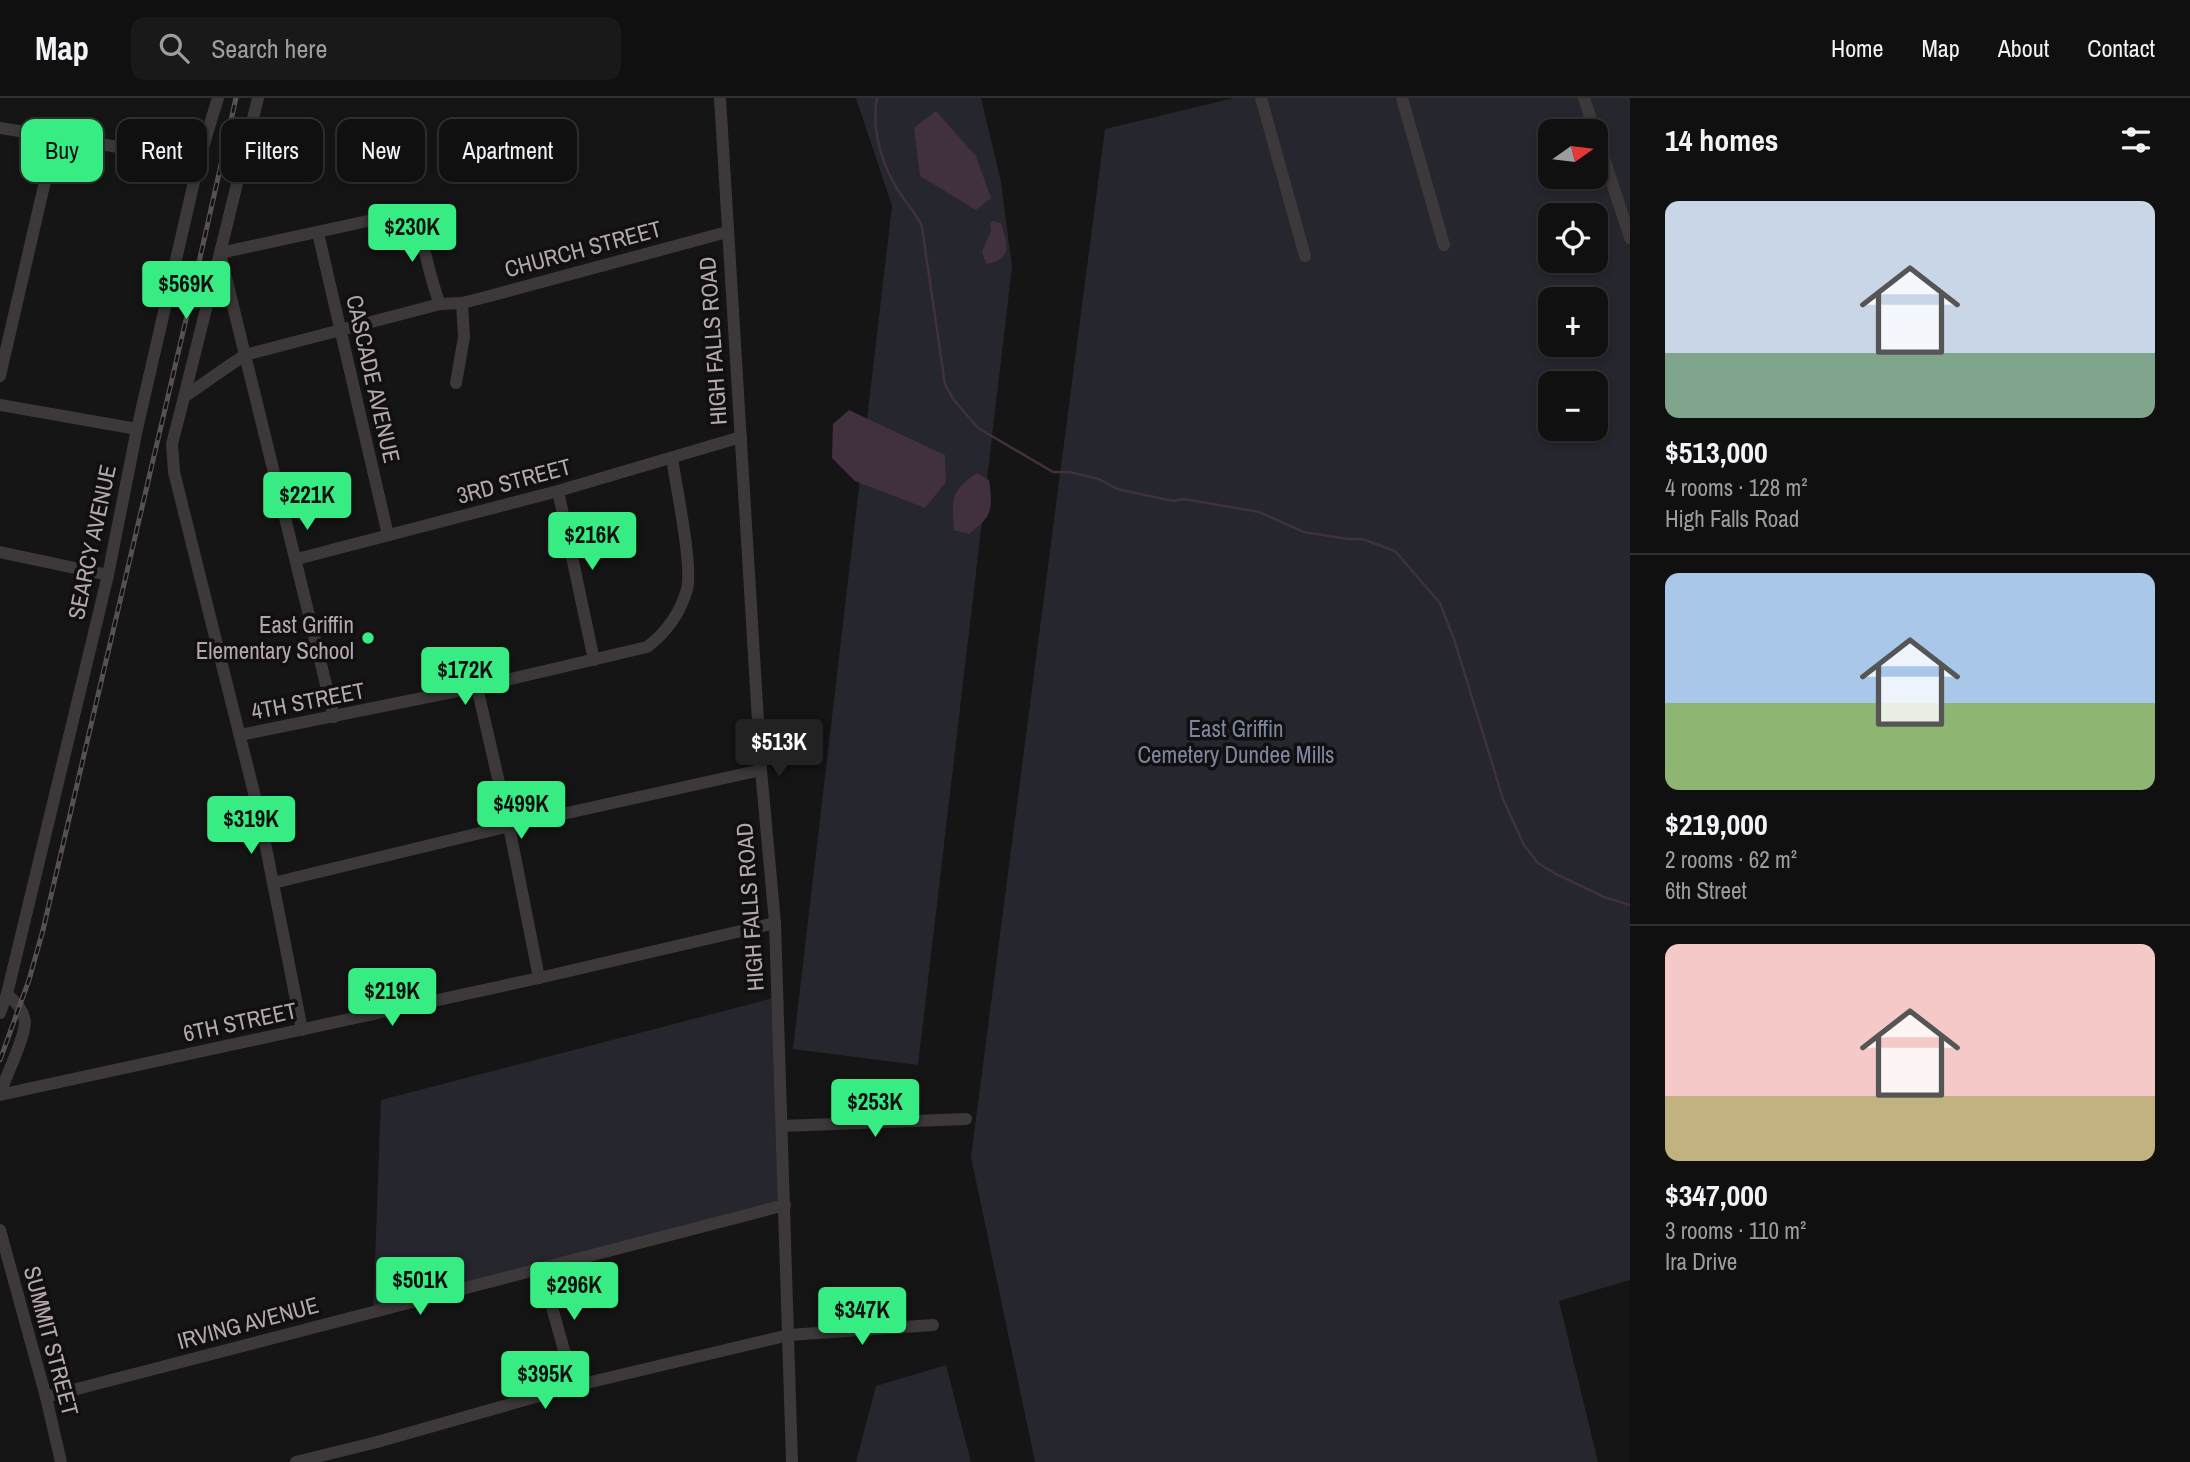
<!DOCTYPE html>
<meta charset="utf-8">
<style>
:root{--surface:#101010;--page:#191919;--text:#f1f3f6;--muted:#9c9d9f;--line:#303030;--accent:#37ec82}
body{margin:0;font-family:"Archivo Narrow",sans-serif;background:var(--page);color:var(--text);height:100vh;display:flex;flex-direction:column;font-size:26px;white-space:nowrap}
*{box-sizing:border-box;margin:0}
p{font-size:23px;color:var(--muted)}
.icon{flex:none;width:38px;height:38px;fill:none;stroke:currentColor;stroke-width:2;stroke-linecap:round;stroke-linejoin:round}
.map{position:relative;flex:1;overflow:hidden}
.drawer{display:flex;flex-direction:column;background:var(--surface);width:560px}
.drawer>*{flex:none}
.top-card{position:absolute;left:21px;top:21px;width:665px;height:63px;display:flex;gap:14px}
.needle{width:46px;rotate:76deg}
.tools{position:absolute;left:1538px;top:21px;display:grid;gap:14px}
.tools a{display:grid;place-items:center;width:70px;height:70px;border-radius:14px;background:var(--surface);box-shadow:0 4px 10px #0003,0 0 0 2px var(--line);font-size:35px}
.price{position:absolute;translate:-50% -60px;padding:0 16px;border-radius:7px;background:var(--accent);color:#111;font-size:23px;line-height:46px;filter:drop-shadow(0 2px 4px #0008)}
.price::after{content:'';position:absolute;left:50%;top:42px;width:21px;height:16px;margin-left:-10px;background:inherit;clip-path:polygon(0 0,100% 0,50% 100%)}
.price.current{background:#222;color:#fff}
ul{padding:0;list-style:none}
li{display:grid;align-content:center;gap:14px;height:371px;padding:0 35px}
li+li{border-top:2px solid var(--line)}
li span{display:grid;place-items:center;height:217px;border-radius:14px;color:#555}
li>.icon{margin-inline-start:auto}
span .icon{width:126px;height:126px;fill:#fffc;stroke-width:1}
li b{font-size:30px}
h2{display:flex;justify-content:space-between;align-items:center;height:84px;padding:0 35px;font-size:30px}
.chip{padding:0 24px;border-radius:14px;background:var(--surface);box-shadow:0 4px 10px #0003,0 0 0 2px var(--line);font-size:24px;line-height:63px}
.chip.current{background:var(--accent);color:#111}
header{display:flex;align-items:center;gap:42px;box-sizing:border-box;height:98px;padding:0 35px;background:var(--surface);border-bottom:2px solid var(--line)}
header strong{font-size:33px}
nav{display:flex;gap:38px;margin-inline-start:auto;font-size:24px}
.search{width:490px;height:63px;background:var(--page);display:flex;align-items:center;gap:18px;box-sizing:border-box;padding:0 24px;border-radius:14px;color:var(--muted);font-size:26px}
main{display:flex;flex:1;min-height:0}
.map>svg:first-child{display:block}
</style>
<header>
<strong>Map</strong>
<div class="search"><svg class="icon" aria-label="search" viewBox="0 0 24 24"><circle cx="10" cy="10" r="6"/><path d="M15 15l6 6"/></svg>Search here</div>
<nav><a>Home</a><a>Map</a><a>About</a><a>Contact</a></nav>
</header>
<main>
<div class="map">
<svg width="1630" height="1364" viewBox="0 0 1630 1364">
<rect width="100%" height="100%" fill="#161515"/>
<g fill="#25262e" fill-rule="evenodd">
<path d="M856,0h125l20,84 11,85 -94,798 -125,-16 99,-843z"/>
<path d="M1234,0h396v1182l-71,21 39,161h-563l-64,-305 134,-1028zM1550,33h46v46h-46zM1550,117h46v46h-46zM1550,201h46v46h-46zM1550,285h46v46h-46z"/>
<path d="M774,900l8,206 -409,108 8,-212z"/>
<path d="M946,1267l25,97h-115l20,-76z"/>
</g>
<g fill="#41303e">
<path d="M936,13l40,45 15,42 -15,12 -56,-34 -6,-48z"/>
<path d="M993,123l8,2c7,23 12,36 -15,41l-4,-13 9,-20 -1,-8z"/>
<path d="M849,312l96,45 1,27 -21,26 -70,-27 -23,-23 1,-34z"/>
<path d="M977,375l12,7c4,29 4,36 -20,54l-15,-4c-2,-30 -4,-39 23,-57z"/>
</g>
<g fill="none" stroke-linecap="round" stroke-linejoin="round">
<path stroke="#41303e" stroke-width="2.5" d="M877,0c-6,35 6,72 27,101 7,10 13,16 18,28l23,158 9,15 24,28 75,44h16l30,7 18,10 56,12 11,-2 75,13 45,20 44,7h14l33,12 45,52 15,39 48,157 21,46 14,18 16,10 50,24 26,8"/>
<g stroke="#3d383a" stroke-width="12">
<path d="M258,0l-38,155 114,464"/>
<path d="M720,0l41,672 14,153 17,539"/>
<path d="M1261,0l44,158"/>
<path d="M1402,0l42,147"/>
<path d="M1584,0l11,33"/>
<path d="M0,30l199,32"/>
<path d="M1596,35l34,105"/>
<path d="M318,135l70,302"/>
<path d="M0,278l55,-238"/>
<path d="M456,285l8,-46 -2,-34"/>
<path d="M184,299l36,-144 194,-42c10,31 14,63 26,93"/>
<path d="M0,307l137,24"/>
<path d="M558,393l36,169"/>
<path d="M0,454l108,23"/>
<path d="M297,461l261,-68 183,-54"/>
<path d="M477,589l32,139 30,152"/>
<path d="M240,637l237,-48 170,-40c19,-14 34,-35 40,-58 6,-23 -11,-103 -15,-131"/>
<path d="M273,785l236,-57 252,-56"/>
<path d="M0,915l7,-19 101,-419 29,-146 62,-269 19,-62"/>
<path d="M302,932l-42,-213 -86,-345 -2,-28 12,-47 46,-32 15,-10 195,-51 22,-1 24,-6 241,-65"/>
<path d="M0,995c6,-16 25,-56 25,-71 -1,-11 -10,-21 -18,-28"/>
<path d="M0,997l539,-117 236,-55"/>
<path d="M782,1028l184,-7"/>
<path d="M0,1132l46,167 15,65"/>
<path d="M541,1170l33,118"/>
<path d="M46,1299l739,-192"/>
<path d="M296,1364l81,-20 197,-56 215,-51 144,-10"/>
</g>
<defs>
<path id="rail" d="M0,962l29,-80 14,-50 145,-619 48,-213"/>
</defs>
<use href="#rail" stroke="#585154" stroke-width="5"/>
<use href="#rail" stroke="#111010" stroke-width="2.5" stroke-dasharray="8" stroke-linecap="butt"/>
</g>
<circle fill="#37ec82" stroke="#111010" stroke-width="2.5" cx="368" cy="540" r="7"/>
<g text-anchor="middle" stroke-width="7" stroke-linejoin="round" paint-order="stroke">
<g font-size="23" fill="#b6a7af" stroke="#111010">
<text transform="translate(583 151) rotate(-15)" y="8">CHURCH STREET</text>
<text transform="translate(713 243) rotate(-94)" y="8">HIGH FALLS ROAD</text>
<text transform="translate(373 281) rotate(77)" y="8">CASCADE AVENUE</text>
<text transform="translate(514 383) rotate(-15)" y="8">3RD STREET</text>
<text transform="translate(92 444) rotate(-78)" y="8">SEARCY AVENUE</text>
<text transform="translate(308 603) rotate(-11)" y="8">4TH STREET</text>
<text transform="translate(750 809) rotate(-94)" y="8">HIGH FALLS ROAD</text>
<text transform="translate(240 924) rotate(-12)" y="8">6TH STREET</text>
<text transform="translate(248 1225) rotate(-15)" y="8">IRVING AVENUE</text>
<text transform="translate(51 1243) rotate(75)" y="8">SUMMIT STREET</text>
</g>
<g font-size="23" fill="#b6a7af" stroke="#111010" text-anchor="end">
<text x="354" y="535">East Griffin<tspan x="354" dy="26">Elementary School</tspan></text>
</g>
<g font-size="23" fill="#7e85a1" stroke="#111010">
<text x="1236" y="639">East Griffin<tspan x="1236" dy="26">Cemetery Dundee Mills</tspan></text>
</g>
</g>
</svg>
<div class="tools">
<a><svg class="needle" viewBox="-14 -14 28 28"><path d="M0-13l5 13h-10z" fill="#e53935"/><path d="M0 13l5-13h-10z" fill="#9c9d9f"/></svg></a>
<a><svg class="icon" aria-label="locate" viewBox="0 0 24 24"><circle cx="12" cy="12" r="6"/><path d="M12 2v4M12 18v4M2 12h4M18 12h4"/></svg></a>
<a>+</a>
<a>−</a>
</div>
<b class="price" style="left:412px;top:166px">$230K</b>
<b class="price" style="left:186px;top:223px">$569K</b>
<b class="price" style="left:307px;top:434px">$221K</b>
<b class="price" style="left:592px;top:474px">$216K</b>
<b class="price" style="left:465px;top:609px">$172K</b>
<b class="price current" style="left:779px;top:681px">$513K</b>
<b class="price" style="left:521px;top:743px">$499K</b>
<b class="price" style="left:251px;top:758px">$319K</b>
<b class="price" style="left:392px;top:930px">$219K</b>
<b class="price" style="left:875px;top:1041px">$253K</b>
<b class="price" style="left:420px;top:1219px">$501K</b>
<b class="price" style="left:574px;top:1224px">$296K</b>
<b class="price" style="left:862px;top:1249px">$347K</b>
<b class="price" style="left:545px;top:1313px">$395K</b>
<div class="top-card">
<a class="chip current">Buy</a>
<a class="chip">Rent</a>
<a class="chip">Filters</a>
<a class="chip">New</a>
<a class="chip">Apartment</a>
</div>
</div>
<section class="drawer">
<h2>14 homes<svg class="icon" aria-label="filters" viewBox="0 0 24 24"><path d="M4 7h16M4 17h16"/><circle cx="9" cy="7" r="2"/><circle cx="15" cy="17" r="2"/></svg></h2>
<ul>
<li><span style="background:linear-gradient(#c9d6e8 70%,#7fa58c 0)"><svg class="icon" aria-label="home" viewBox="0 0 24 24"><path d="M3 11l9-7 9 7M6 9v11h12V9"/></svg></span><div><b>$513,000</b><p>4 rooms · 128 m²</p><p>High Falls Road</p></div></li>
<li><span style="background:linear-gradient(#a9c7e8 60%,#8fb573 0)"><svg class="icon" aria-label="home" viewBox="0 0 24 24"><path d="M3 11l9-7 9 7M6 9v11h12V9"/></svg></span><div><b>$219,000</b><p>2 rooms · 62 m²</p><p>6th Street</p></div></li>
<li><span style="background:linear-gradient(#f6c9c9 70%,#c2b280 0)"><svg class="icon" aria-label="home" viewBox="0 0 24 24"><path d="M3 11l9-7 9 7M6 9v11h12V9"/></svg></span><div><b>$347,000</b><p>3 rooms · 110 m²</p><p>Ira Drive</p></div></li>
</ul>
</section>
</main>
